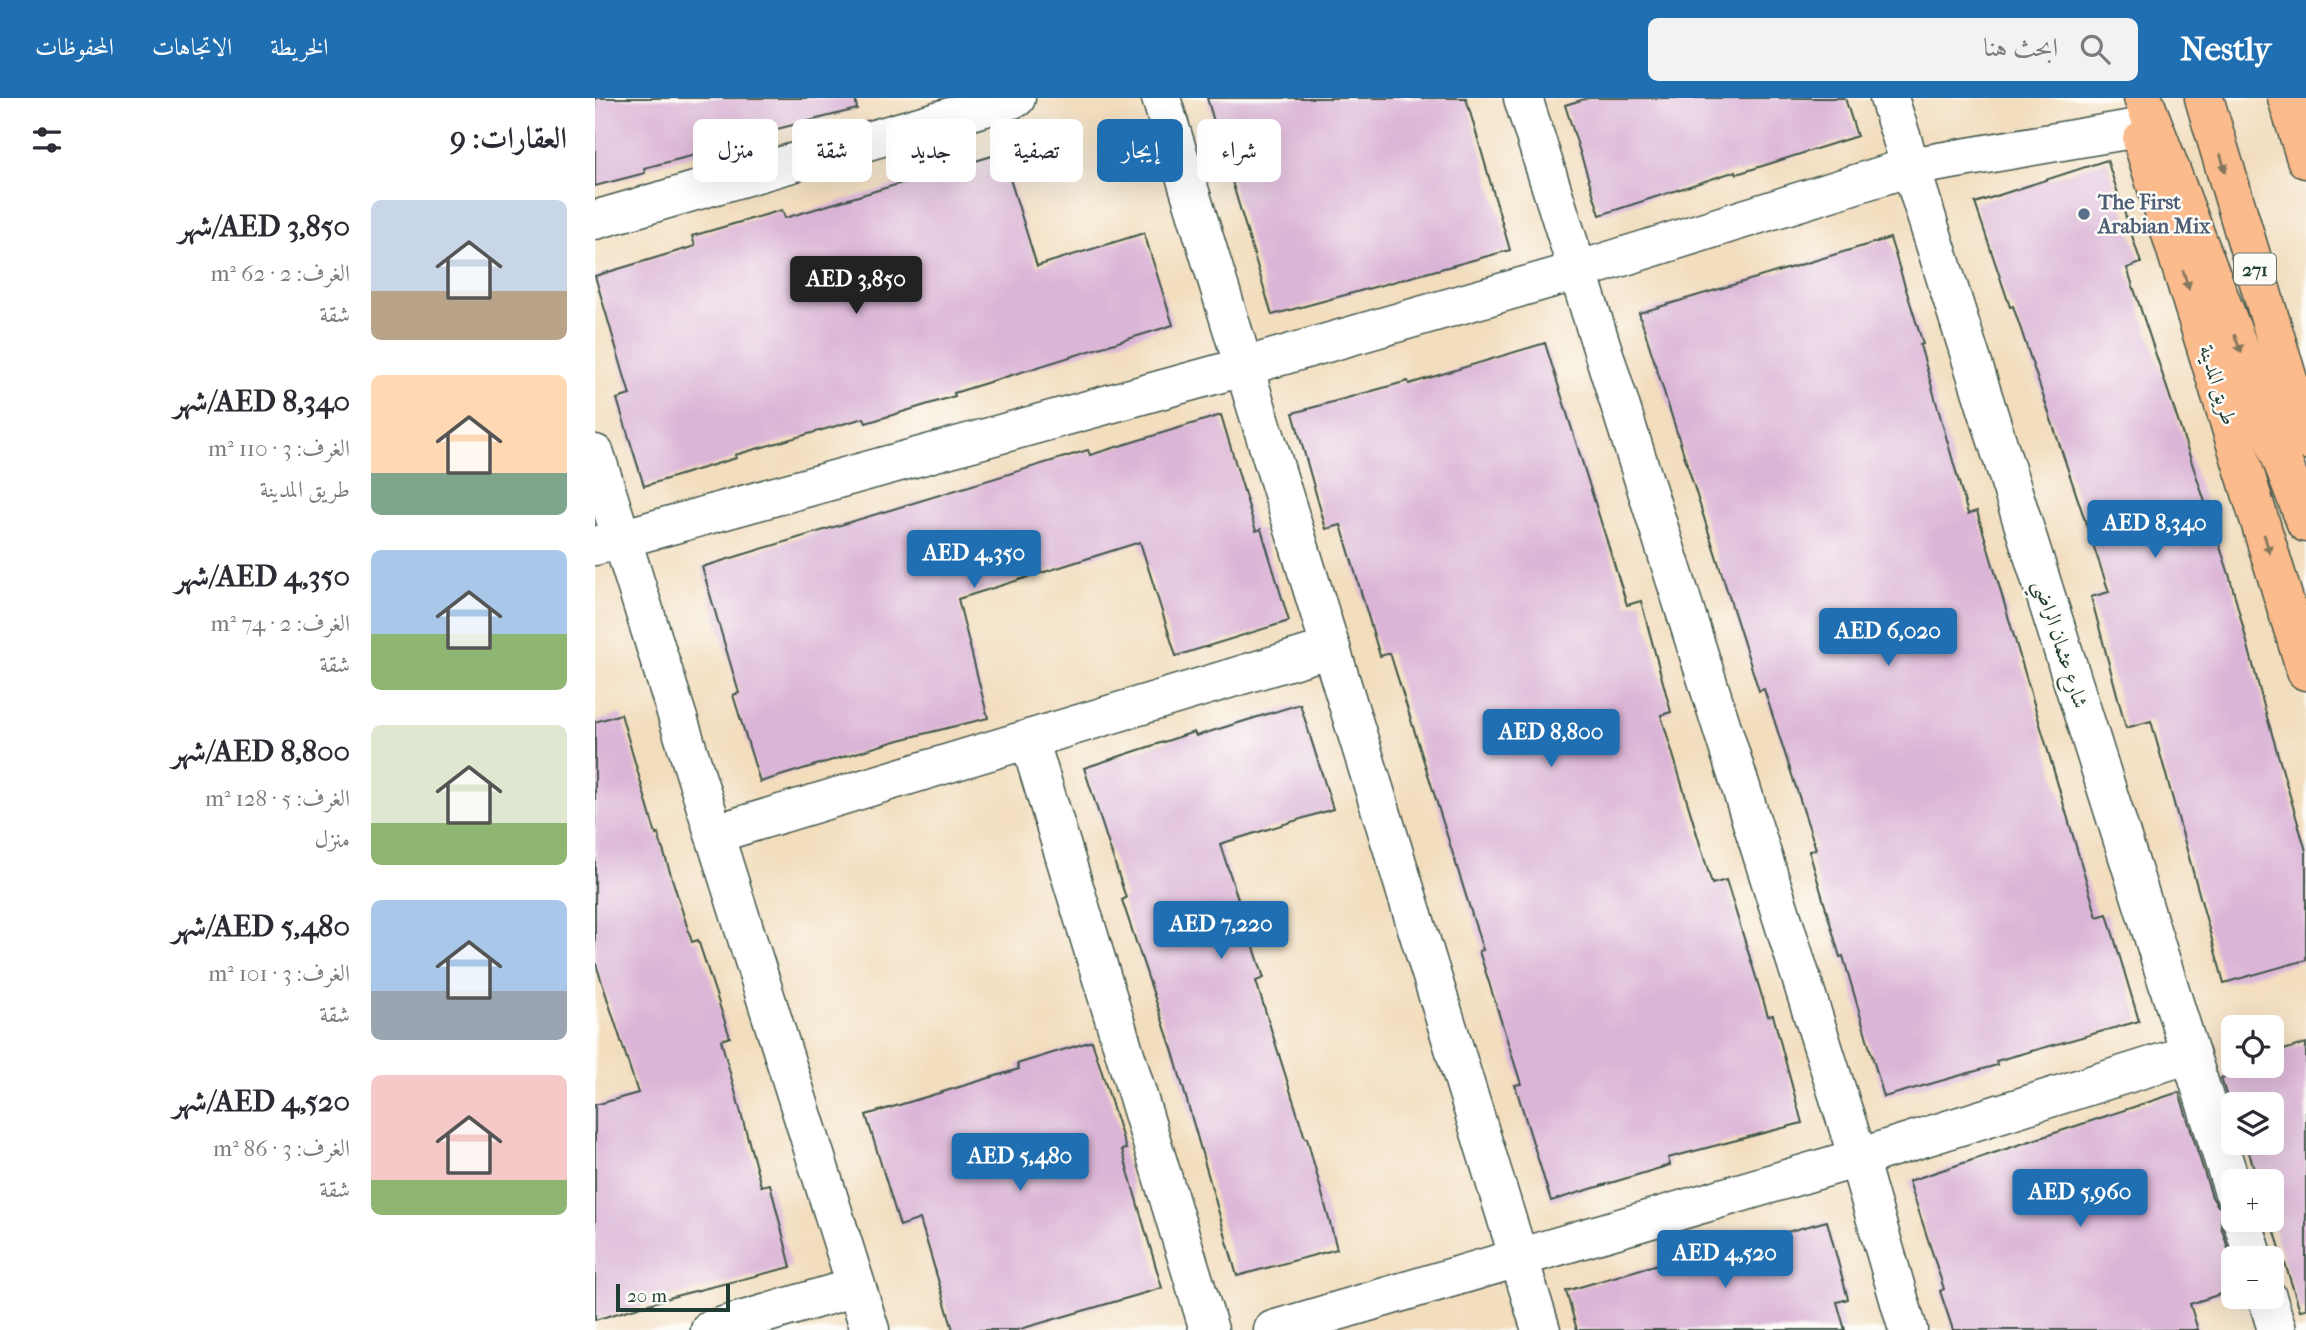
<!DOCTYPE html>
<html lang="ar">
<meta charset="utf-8">
<style>
:root{--surface:#fff;--page:#f2f2f3;--text:#2b2b33;--muted:#7c7c81;--accent:#1f6fb2}
body{margin:0;font-family:"IM FELL French Canon",Amiri,serif;background:var(--page);color:var(--text);direction:rtl;height:100vh;display:flex;flex-direction:column;font-size:26px;white-space:nowrap}
*{box-sizing:border-box;margin:0}
p{font-size:23px;color:var(--muted)}
.icon{flex:none;width:38px;height:38px;fill:none;stroke:currentColor;stroke-width:2;stroke-linecap:round;stroke-linejoin:round}
.map{position:relative;flex:1;overflow:hidden;direction:ltr}
.details{display:flex;flex-direction:column;background:var(--surface);width:595px}
.details>*{flex:none}
.banner{position:absolute;left:21px;top:21px;width:665px;height:63px;direction:rtl;display:flex;gap:14px}
.buttons{position:absolute;left:1626px;top:917px;display:grid;gap:14px}
.buttons a{display:grid;place-items:center;width:63px;height:63px;border-radius:10px;background:var(--surface);box-shadow:0 7px 28px #0002;font-size:35px}
.scale{position:absolute;left:21px;bottom:18px;width:114px;box-sizing:border-box;padding-left:7px;border:4px solid #1f3d34;border-top:0;font-size:19px;line-height:24px;white-space:nowrap;color:#1f3d34;-webkit-text-stroke:5px #fdfcf7;paint-order:stroke}
.price{position:absolute;translate:-50% -60px;padding:0 16px;border-radius:7px;background:var(--accent);color:#fff;font-size:23px;line-height:46px;filter:drop-shadow(0 2px 4px #0008)}
.price::after{content:'';position:absolute;left:50%;top:42px;width:21px;height:16px;margin-left:-10px;background:inherit;clip-path:polygon(0 0,100% 0,50% 100%)}
.price.active{background:#222;color:#fff}
ul{padding:0;list-style:none}
li{display:flex;align-items:center;gap:21px;height:175px;padding:0 28px}
li span{display:grid;place-items:center;flex:none;width:196px;height:140px;border-radius:10px;color:#555}
li>.icon{margin-inline-start:auto}
span .icon{width:84px;height:84px;fill:#fffc;stroke-width:1}
li b{font-size:30px}
h2{display:flex;justify-content:space-between;align-items:center;height:84px;padding:0 28px;font-size:30px}
.chip{padding:0 24px;border-radius:10px;background:var(--surface);box-shadow:0 7px 28px #0002;font-size:24px;line-height:63px}
.chip.active{background:var(--accent);color:#fff}
header{display:flex;align-items:center;gap:42px;box-sizing:border-box;height:98px;padding:0 35px;background:var(--accent);color:#fff}
header strong{font-size:33px}
nav{display:flex;gap:38px;margin-inline-start:auto;font-size:24px}
.search{width:490px;height:63px;background:var(--page);display:flex;align-items:center;gap:18px;box-sizing:border-box;padding:0 24px;border-radius:10px;color:var(--muted);font-size:26px}
main{display:flex;flex:1;min-height:0}
.map>svg:first-child{display:block}
</style>
<header>
<strong>Nestly</strong>
<div class="search"><svg class="icon" aria-label="search" viewBox="0 0 24 24"><circle cx="10" cy="10" r="6"/><path d="M15 15l6 6"/></svg>ابحث هنا</div>
<nav><a>الخريطة</a><a>الاتجاهات</a><a>المحفوظات</a></nav>
</header>
<main>
<div class="map">
<svg width="1711" height="1232" viewBox="0 0 1711 1232">
<rect width="100%" height="100%" fill="#fdfcf7"/>
<filter id="ink" filterUnits="userSpaceOnUse"><feTurbulence type="fractalNoise" baseFrequency=".0143" numOctaves="2"/><feDisplacementMap in="SourceGraphic" scale="14" xChannelSelector="R" yChannelSelector="G"/><feConvolveMatrix kernelMatrix="1 2 1 2 8 2 1 2 1" color-interpolation-filters="sRGB"/></filter>
<filter id="wash" filterUnits="userSpaceOnUse"><feTurbulence type="fractalNoise" baseFrequency=".00686" numOctaves="4" result="noise"/><feDisplacementMap in="SourceGraphic" scale="28" xChannelSelector="R" yChannelSelector="G"/><feGaussianBlur stdDeviation="1.57" result="paint"/><feColorMatrix in="noise" values="0 0 0 0 0 0 0 0 0 0 0 0 0 0 0 0 0 1.4 0 .05"/><feComposite in="paint" operator="in"/></filter>
<g filter="url(#wash)">
<rect width="100%" height="100%" fill="#f2ddbd"/>
<g id="blocks">
<g fill="#dbb5d7">
<path d="M0,0h260l2,11 -108,27 1,5 -106,27 1,5 -50,13z"/>
<path d="M612,0h259l44,152 -238,65z"/>
<path d="M993,0h257l12,38 -120,38 -1,-3 -136,44 -35,-110z"/>
<path d="M407,55l35,113 107,-33 29,92 -219,68 1,3 -89,27 -2,-5 -129,37 1,3 -92,28 -27,-87 13,-4 -35,-119 100,-30 -3,-10 90,-26 3,8z"/>
<path d="M1512,62l34,103 -14,5 102,306 36,136 41,141v109l-82,23 -73,-262 -25,7 -35,-131 18,-5 -96,-286 -3,1 -35,-104z"/>
<path d="M1295,140l33,106 -3,1 48,169 9,-3 120,406 10,-3 32,107 -143,40 1,4 -113,32 -41,-141 -3,1 -31,-106 7,-2 -52,-160 -5,2 -120,-378z"/>
<path d="M950,245l82,262 14,-4 30,111 -10,3 51,169 14,-4 42,136 5,-1 29,108 -134,35 2,7 -119,36 -36,-116 6,-1 -42,-133 4,-1 -93,-297 -10,3 -39,-131 -15,4 -33,-116 115,-32 1,3z"/>
<path d="M626,317l35,116 5,-2 28,92 -113,35 -36,-114 -182,57 30,119 -89,22 -139,42 -27,-87 6,-2 -37,-126 386,-117 2,5z"/>
<path d="M705,606l33,105 -113,35 44,134 -8,3 49,157h2l30,111 -100,27 -64,-224 -51,-152 4,-2 -42,-130 110,-36 2,4z"/>
<path d="M26,616l35,121 2,-1 34,108 6,-2 32,97 -9,3 40,146 9,-2 21,83 -112,28 -84,25v-215l43,-12 -43,-132v-239z"/>
<path d="M497,943l34,108 -4,1 40,138 -145,42h-64l-33,-111 -20,7 -34,-111 153,-46 -2,-5z"/>
<path d="M1711,945v266l-6,1 -29,-90v-39h-13l-12,-38h25v-39l-38,-1v14l-12,-39 4,-1 -3,-8 11,-3h38v-12z"/>
<path d="M1584,994l33,105 6,9 6,3 -3,7v10l12,38v26l-43,14 8,26h-245l-13,-39 4,-2 -35,-108z"/>
<path d="M1232,1123l21,78 -11,3 8,28h-268l-11,-39 116,-34 1,3z"/>
</g>
</g>
</g>
<g filter="url(#ink)">
<use href="#blocks" fill-opacity="0" stroke="#3f5549" stroke-width="2"/>
<g fill="none" stroke-linecap="round" stroke-linejoin="round">
<defs>
<g id="minor">
<path d="M566,0l380,1232"/>
<path d="M928,0l335,1060 50,172"/>
<path d="M1294,0l344,1092"/>
<path d="M0,122l421,-122"/>
<path d="M0,356l275,876"/>
<path d="M0,448l648,-179 334,-96 333,-104 228,-39"/>
<path d="M434,641l180,591"/>
<path d="M119,736l617,-186"/>
<path d="M1647,1122l12,38"/>
<path d="M1672,1199l10,33"/>
<path d="M115,1232l146,-43"/>
<path d="M678,1232l585,-172 332,-104"/>
</g>
<path id="major" d="M1547,42l164,531"/>
<g id="highway">
<path d="M1548,0l163,425"/>
<path d="M1609,0l102,342"/>
<path d="M1692,0l19,61"/>
</g>
</defs>
<use href="#minor" stroke="#3f5549" stroke-width="41"/>
<use href="#major" stroke="#3f5549" stroke-width="41"/>
<use href="#highway" stroke="#3f5549" stroke-width="41"/>
<use href="#minor" stroke="#fff" stroke-width="38"/>
<use href="#major" stroke="#fbbb8c" stroke-width="38"/>
<use href="#highway" stroke="#fbbb8c" stroke-width="38"/>
</g>
<defs><path id="oneway-solid" d="M-6-.8H1V-3.2L6.5 0L1 3.2V.8H-6Z" transform="scale(1.75)"/></defs>
<g fill="#82765c">
<use href="#oneway-solid" transform="translate(1628 65) rotate(73)"/>
<use href="#oneway-solid" transform="translate(1591 182) rotate(73)"/>
<use href="#oneway-solid" transform="translate(1643 246) rotate(69)"/>
<use href="#oneway-solid" transform="translate(1672 446) rotate(73)"/>
</g>
</g>
<circle fill="#5c6f8a" stroke="#fdfcf7" stroke-width="2.5" cx="1489" cy="116" r="7"/>
<g text-anchor="middle" stroke-width="5" stroke-linejoin="round" paint-order="stroke">
<rect fill="#fdfcf7" stroke="#62766e" stroke-width="2" x="1639" y="155.5" width="42" height="31" rx="5"/>
<g font-size="19" font-weight="bold" fill="#1f3d34">
<text x="1660" y="178">271</text>
</g>
<g font-size="21" font-weight="bold" fill="#4e5e75" stroke="#fdfcf7" text-anchor="start">
<text x="1503" y="111">The First<tspan x="1503" dy="24">Arabian Mix</tspan></text>
</g>
<g font-size="21" fill="#1f3d34" stroke="#fdfcf7">
<text transform="translate(1623 287) rotate(73)" y="7">طريق المدينة</text>
<text transform="translate(1466 546) rotate(72)" y="7">شارع عثمان الراضي</text>
</g>
</g>
</svg>
<div class="buttons">
<a><svg class="icon" aria-label="locate" viewBox="0 0 24 24"><circle cx="12" cy="12" r="6"/><path d="M12 2v4M12 18v4M2 12h4M18 12h4"/></svg></a>
<a><svg class="icon" aria-label="layers" viewBox="0 0 24 24"><path d="M12 4l9 5-9 5-9-5zM3 14l9 5 9-5"/></svg></a>
<a>+</a>
<a>−</a>
</div>
<div class="scale">20 m</div>
<b class="price active" style="left:261px;top:218px">AED 3,850</b>
<b class="price" style="left:1560px;top:462px">AED 8,340</b>
<b class="price" style="left:379px;top:492px">AED 4,350</b>
<b class="price" style="left:1293px;top:570px">AED 6,020</b>
<b class="price" style="left:956px;top:671px">AED 8,800</b>
<b class="price" style="left:626px;top:863px">AED 7,220</b>
<b class="price" style="left:425px;top:1095px">AED 5,480</b>
<b class="price" style="left:1485px;top:1131px">AED 5,960</b>
<b class="price" style="left:1130px;top:1192px">AED 4,520</b>
<div class="banner">
<a class="chip">شراء</a>
<a class="chip active">إيجار</a>
<a class="chip">تصفية</a>
<a class="chip">جديد</a>
<a class="chip">شقة</a>
<a class="chip">منزل</a>
</div>
</div>
<section class="details">
<h2>العقارات: 9<svg class="icon" aria-label="filters" viewBox="0 0 24 24"><path d="M4 7h16M4 17h16"/><circle cx="9" cy="7" r="2"/><circle cx="15" cy="17" r="2"/></svg></h2>
<ul>
<li><span style="background:linear-gradient(#c9d6e8 65%,#b9a48a 0)"><svg class="icon" aria-label="home" viewBox="0 0 24 24"><path d="M3 11l9-7 9 7M6 9v11h12V9"/></svg></span><div><b>AED 3,850/شهر</b><p>الغرف: 2 · 62 m²</p><p>شقة</p></div></li>
<li><span style="background:linear-gradient(#ffd9b3 70%,#7fa58c 0)"><svg class="icon" aria-label="home" viewBox="0 0 24 24"><path d="M3 11l9-7 9 7M6 9v11h12V9"/></svg></span><div><b>AED 8,340/شهر</b><p>الغرف: 3 · 110 m²</p><p>طريق المدينة</p></div></li>
<li><span style="background:linear-gradient(#a9c7e8 60%,#8fb573 0)"><svg class="icon" aria-label="home" viewBox="0 0 24 24"><path d="M3 11l9-7 9 7M6 9v11h12V9"/></svg></span><div><b>AED 4,350/شهر</b><p>الغرف: 2 · 74 m²</p><p>شقة</p></div></li>
<li><span style="background:linear-gradient(#dfe7d0 70%,#8fb573 0)"><svg class="icon" aria-label="home" viewBox="0 0 24 24"><path d="M3 11l9-7 9 7M6 9v11h12V9"/></svg></span><div><b>AED 8,800/شهر</b><p>الغرف: 5 · 128 m²</p><p>منزل</p></div></li>
<li><span style="background:linear-gradient(#a9c7e8 65%,#9aa5b1 0)"><svg class="icon" aria-label="home" viewBox="0 0 24 24"><path d="M3 11l9-7 9 7M6 9v11h12V9"/></svg></span><div><b>AED 5,480/شهر</b><p>الغرف: 3 · 101 m²</p><p>شقة</p></div></li>
<li><span style="background:linear-gradient(#f6c9c9 75%,#8fb573 0)"><svg class="icon" aria-label="home" viewBox="0 0 24 24"><path d="M3 11l9-7 9 7M6 9v11h12V9"/></svg></span><div><b>AED 4,520/شهر</b><p>الغرف: 3 · 86 m²</p><p>شقة</p></div></li>
</ul>
</section>
</main>
